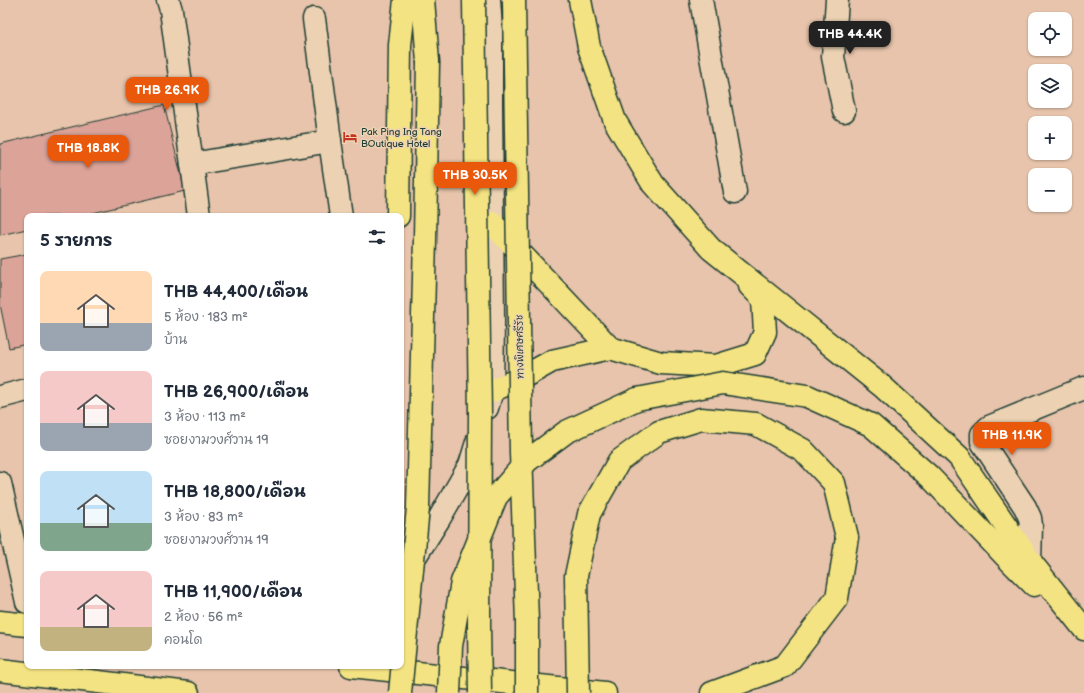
<!DOCTYPE html>
<html lang="th">
<meta charset="utf-8">
<style>
:root{--surface:#fff;--page:#f6f6f7;--text:#1f2937;--muted:#747a83;--accent:#ea580c}
body{margin:0;font-family:"Balsamiq Sans","Playpen Sans Thai",sans-serif;background:var(--page);color:var(--text);height:100vh;display:flex;flex-direction:column;font-size:15px;white-space:nowrap}
*{box-sizing:border-box;margin:0}
p{font-size:13px;color:var(--muted)}
.icon{flex:none;width:22px;height:22px;fill:none;stroke:currentColor;stroke-width:2;stroke-linecap:round;stroke-linejoin:round}
.map{position:relative;flex:1;overflow:hidden}
.sheet{position:absolute;left:24px;top:213px;width:380px;height:456px;display:flex;flex-direction:column;background:var(--surface);border-radius:8px;box-shadow:0 1px 3px #0004}
.sheet>*{flex:none}
.fabs{position:absolute;left:1028px;top:12px;display:grid;gap:8px}
.fabs a{display:grid;place-items:center;width:44px;height:44px;border-radius:8px;background:var(--surface);box-shadow:0 1px 3px #0004;font-size:20px}
.price{position:absolute;translate:-50% -34px;padding:0 9px;border-radius:8px;background:var(--accent);color:#fff;font-size:13px;line-height:26px;filter:drop-shadow(0 1px 2px #0008)}
.price::after{content:'';position:absolute;left:50%;top:24px;width:12px;height:9px;margin-left:-6px;background:inherit;clip-path:polygon(0 0,100% 0,50% 100%)}
.price.current{background:#222;color:#fff}
ul{padding:0;list-style:none}
li{display:flex;align-items:center;gap:12px;height:100px;padding:0 16px}
li span{display:grid;place-items:center;flex:none;width:112px;height:80px;border-radius:8px;color:#555}
li>.icon{margin-inline-start:auto}
span .icon{width:48px;height:48px;fill:#fffc;stroke-width:1}
li b{font-size:17px}
h2{display:flex;justify-content:space-between;align-items:center;height:48px;padding:0 16px;font-size:17px}
.map>svg:first-child{display:block}
</style>
<div class="map">
<svg width="1084" height="693" viewBox="0 0 1084 693">
<rect width="100%" height="100%" fill="#e7c4ab"/>
<filter id="ink" filterUnits="userSpaceOnUse"><feTurbulence type="fractalNoise" baseFrequency=".025" numOctaves="2"/><feDisplacementMap in="SourceGraphic" scale="8" xChannelSelector="R" yChannelSelector="G"/><feConvolveMatrix kernelMatrix="1 2 1 2 8 2 1 2 1" color-interpolation-filters="sRGB"/></filter>
<g filter="url(#ink)">
<g fill="#dca399" stroke="#1f3d34">
<path d="M164,105l21,86 -105,25h-53v13l-27,6v-91z"/>
<path d="M27,254v90l-18,4 -9,-44v-45z"/>
</g>
<g fill="none" stroke-linecap="round" stroke-linejoin="round">
<defs>
<g id="minor">
<path d="M168,0l3,10 28,206"/>
<path d="M701,0l34,192"/>
<path d="M837,0l-4,57 11,54"/>
<path d="M314,19l16,122 11,75"/>
<path d="M192,164l138,-23"/>
<path d="M0,397l27,-7"/>
<path d="M487,408l5,-17 1,-70 -2,-213v-79l-2,-29"/>
<path d="M0,483l27,119"/>
<path d="M1030,561l1,-36 -1,-7 -5,-11 -43,-65v-8l7,-7 95,-39"/>
<path d="M410,565l29,-46 31,-54 8,-26"/>
</g>
<g id="major">
<path d="M0,622l27,3"/>
<path d="M351,666l254,27"/>
<path d="M0,670l188,23"/>
</g>
<g id="highway">
<path d="M423,0l5,62"/>
<path d="M580,0l9,47 26,74 38,63 58,65 172,138 76,70 71,104 54,68"/>
<path d="M398,216l2,-171 5,-45"/>
<path d="M492,223l118,125"/>
<path d="M492,391l35,-16 25,-14 58,-13 51,15 55,3 39,-12 10,-22 -2,-33 -13,-13"/>
<path d="M807,396l64,29 59,52 80,84 24,24"/>
<path d="M712,693l73,-27 52,-68 10,-61"/>
</g>
</defs>
<use href="#minor" stroke="#1f3d34" stroke-width="25"/>
<use href="#major" stroke="#1f3d34" stroke-width="25"/>
<use href="#highway" stroke="#1f3d34" stroke-width="25"/>
<use href="#minor" stroke="#ecd2b3" stroke-width="22"/>
<use href="#major" stroke="#f4e382" stroke-width="22"/>
<use href="#highway" stroke="#f4e382" stroke-width="22"/>
<defs>
<g id="highway-bridge">
<path d="M474,0l6,414 -1,211 1,68"/>
<path d="M514,0l7,452 6,170v71"/>
<path d="M400,693l18,-185 7,-269 3,-177"/>
<path d="M449,693l2,-47 11,-64 34,-85 31,-36 39,-29 71,-33 86,-16 84,13"/>
<path d="M578,693l-2,-117 13,-62 30,-53 40,-29 42,-13 55,5 47,26 31,33 13,54"/>
</g>
</defs>
<use href="#highway-bridge" stroke="#1f3d34" stroke-width="25" stroke-linecap="butt"/>
<use href="#highway-bridge" stroke="#f4e382" stroke-width="22"/>
</g>
</g>
<defs>
<symbol id="hotel-bare" viewBox="-9 -9 18 18"><path d="M-6-4.5h1.5V1H6V5H4.5V3h-9V5H-6ZM-4 0a1.8 1.8 0 1 1 3.6 0ZM.5 0V-2.5h3Q6-2.5 6 0Z" fill="#c8321e" stroke="#ecd2b3" stroke-width="2.5" paint-order="stroke"/></symbol>
</defs>
<g fill-rule="evenodd">
<use href="#hotel-bare" x="340" y="127" width="20" height="20"/>
</g>
<g text-anchor="middle" stroke-width="3" stroke-linejoin="round" paint-order="stroke">
<g font-size="10" fill="#1f3d34" stroke="#ecd2b3" text-anchor="start">
<text x="361" y="135">Pak Ping Ing Tang<tspan x="361" dy="12">BOutique Hotel</tspan></text>
</g>
<g font-size="10" fill="#1f3d34" stroke="#ecd2b3">
<text transform="translate(519 347) rotate(-91)" y="4">ทางพิเศษศรีรัช</text>
</g>
</g>
</svg>
<div class="fabs">
<a><svg class="icon" aria-label="locate" viewBox="0 0 24 24"><circle cx="12" cy="12" r="6"/><path d="M12 2v4M12 18v4M2 12h4M18 12h4"/></svg></a>
<a><svg class="icon" aria-label="layers" viewBox="0 0 24 24"><path d="M12 4l9 5-9 5-9-5zM3 14l9 5 9-5"/></svg></a>
<a>+</a>
<a>−</a>
</div>
<b class="price current" style="left:850px;top:55px">THB 44.4K</b>
<b class="price" style="left:167px;top:111px">THB 26.9K</b>
<b class="price" style="left:88px;top:169px">THB 18.8K</b>
<b class="price" style="left:475px;top:196px">THB 30.5K</b>
<b class="price" style="left:1012px;top:456px">THB 11.9K</b>
<section class="sheet">
<h2>5 รายการ<svg class="icon" aria-label="filters" viewBox="0 0 24 24"><path d="M4 7h16M4 17h16"/><circle cx="9" cy="7" r="2"/><circle cx="15" cy="17" r="2"/></svg></h2>
<ul>
<li><span style="background:linear-gradient(#ffd9b3 65%,#9aa5b1 0)"><svg class="icon" aria-label="home" viewBox="0 0 24 24"><path d="M3 11l9-7 9 7M6 9v11h12V9"/></svg></span><div><b>THB 44,400/เดือน</b><p>5 ห้อง · 183 m²</p><p>บ้าน</p></div></li>
<li><span style="background:linear-gradient(#f6c9c9 65%,#9aa5b1 0)"><svg class="icon" aria-label="home" viewBox="0 0 24 24"><path d="M3 11l9-7 9 7M6 9v11h12V9"/></svg></span><div><b>THB 26,900/เดือน</b><p>3 ห้อง · 113 m²</p><p>ซอยงามวงศ์วาน 19</p></div></li>
<li><span style="background:linear-gradient(#bfe0f5 65%,#7fa58c 0)"><svg class="icon" aria-label="home" viewBox="0 0 24 24"><path d="M3 11l9-7 9 7M6 9v11h12V9"/></svg></span><div><b>THB 18,800/เดือน</b><p>3 ห้อง · 83 m²</p><p>ซอยงามวงศ์วาน 19</p></div></li>
<li><span style="background:linear-gradient(#f6c9c9 70%,#c2b280 0)"><svg class="icon" aria-label="home" viewBox="0 0 24 24"><path d="M3 11l9-7 9 7M6 9v11h12V9"/></svg></span><div><b>THB 11,900/เดือน</b><p>2 ห้อง · 56 m²</p><p>คอนโด</p></div></li>
</ul>
</section>
</div>
